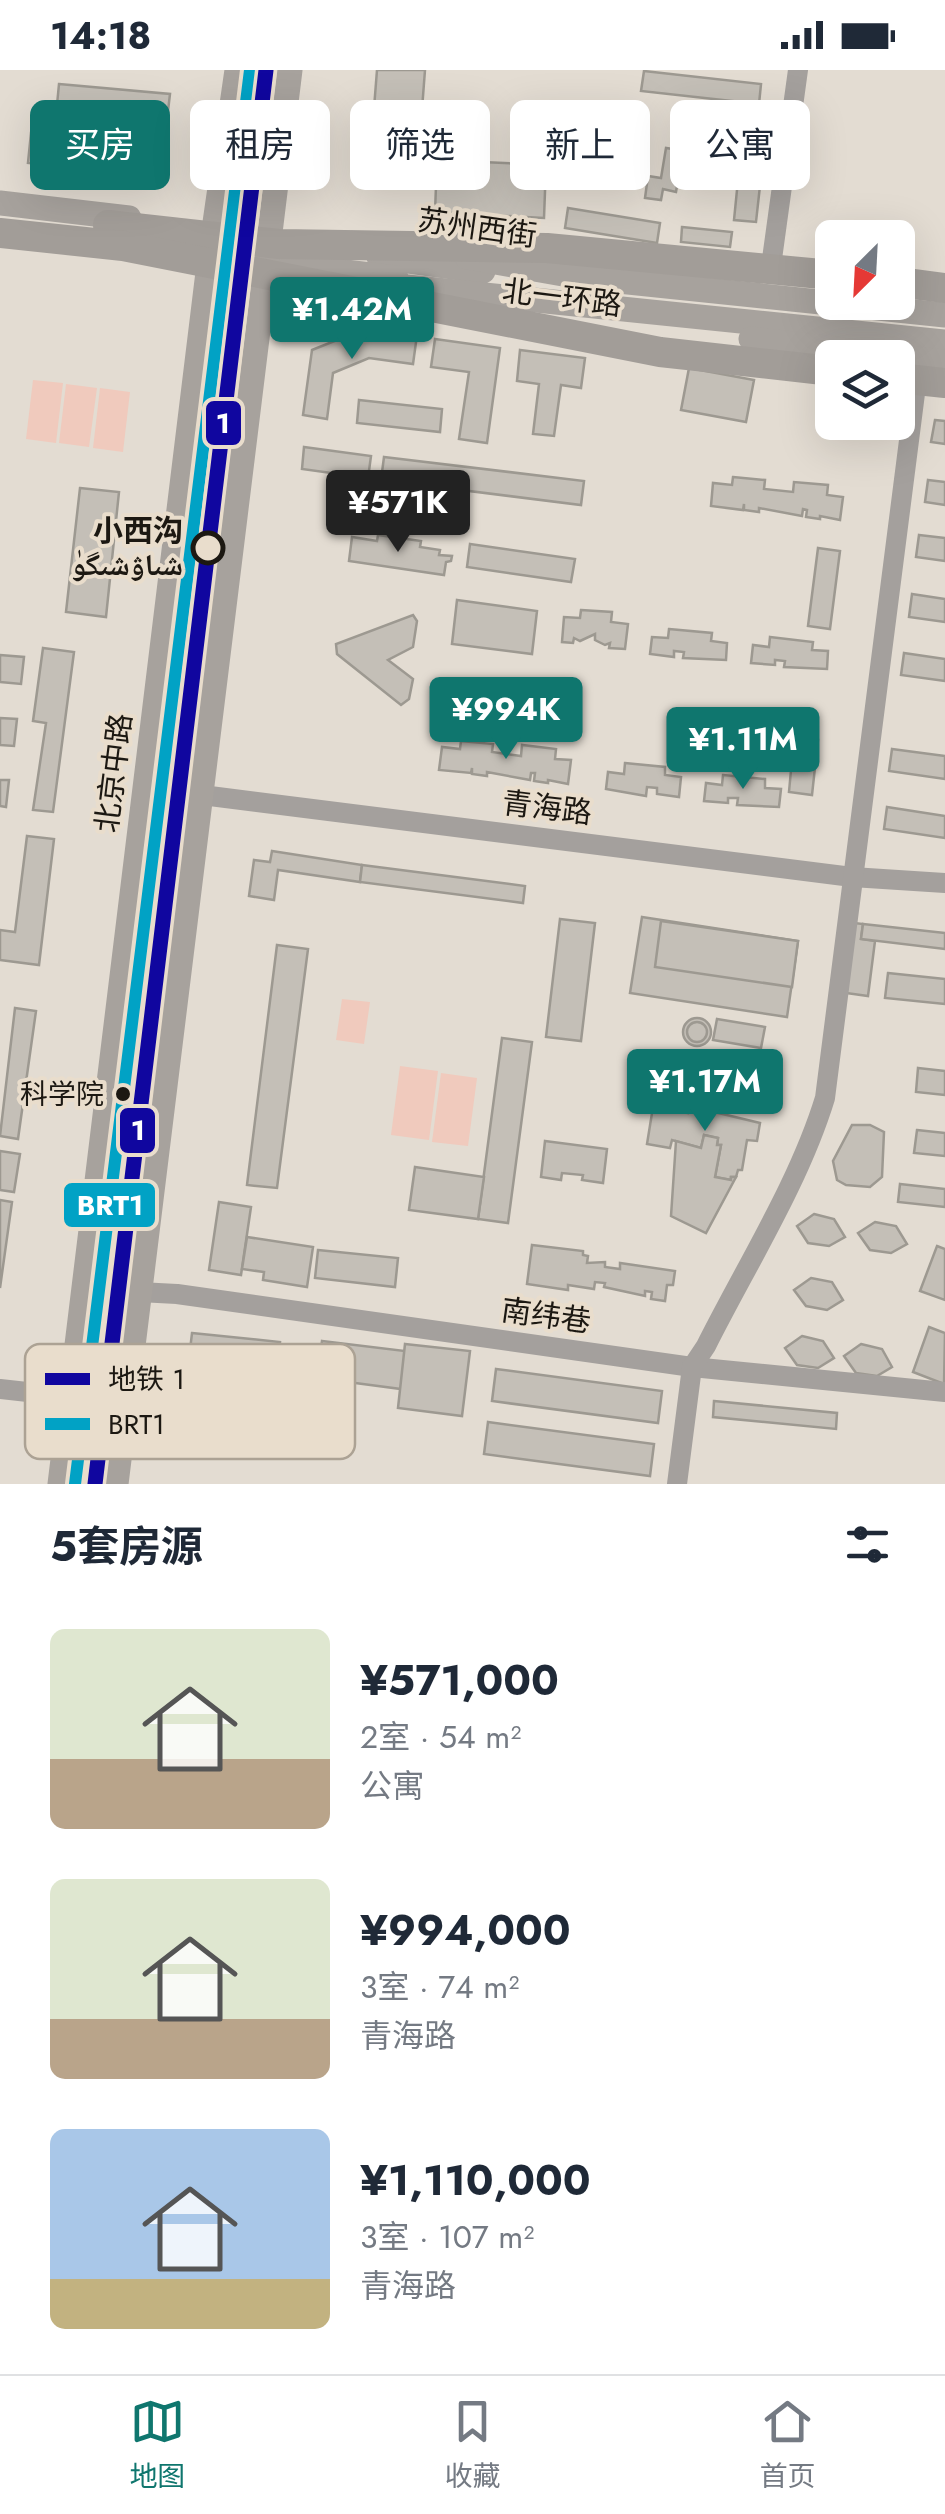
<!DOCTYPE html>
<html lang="zh">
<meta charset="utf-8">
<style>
:root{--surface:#fff;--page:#f6f6f7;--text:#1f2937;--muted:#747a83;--line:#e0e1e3;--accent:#0f766e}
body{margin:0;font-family:Jost,"Noto Naskh Arabic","Noto Sans SC",sans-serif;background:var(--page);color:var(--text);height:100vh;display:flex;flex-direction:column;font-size:38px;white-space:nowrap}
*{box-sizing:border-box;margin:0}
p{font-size:32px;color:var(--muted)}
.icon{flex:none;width:55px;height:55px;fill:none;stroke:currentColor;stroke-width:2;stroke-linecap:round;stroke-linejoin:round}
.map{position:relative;height:1414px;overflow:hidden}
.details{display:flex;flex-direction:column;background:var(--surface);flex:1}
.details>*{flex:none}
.guide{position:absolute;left:30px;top:30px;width:885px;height:90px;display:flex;gap:20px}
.needle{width:65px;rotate:204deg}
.tools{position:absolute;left:815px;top:150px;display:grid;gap:20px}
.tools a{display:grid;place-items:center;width:100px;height:100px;border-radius:15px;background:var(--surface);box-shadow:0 10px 40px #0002;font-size:50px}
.price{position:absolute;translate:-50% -85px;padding:0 22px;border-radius:10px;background:var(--accent);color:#fff;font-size:32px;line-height:65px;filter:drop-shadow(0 2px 5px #0008)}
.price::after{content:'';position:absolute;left:50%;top:60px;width:30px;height:22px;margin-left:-15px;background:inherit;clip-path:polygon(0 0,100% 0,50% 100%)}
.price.on{background:#222;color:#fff}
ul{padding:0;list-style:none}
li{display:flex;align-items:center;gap:30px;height:250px;padding:0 50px}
li span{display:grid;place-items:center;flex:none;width:280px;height:200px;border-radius:15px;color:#555}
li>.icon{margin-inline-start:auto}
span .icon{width:120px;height:120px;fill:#fffc;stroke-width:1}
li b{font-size:42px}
h2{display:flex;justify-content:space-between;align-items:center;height:120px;padding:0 50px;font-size:42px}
.tag{padding:0 35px;border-radius:15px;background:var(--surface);box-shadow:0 10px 40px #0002;font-size:35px;line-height:90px}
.tag.on{background:var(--accent);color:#fff}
.status{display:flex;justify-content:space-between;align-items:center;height:70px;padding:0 50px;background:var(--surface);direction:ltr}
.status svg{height:28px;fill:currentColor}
.tab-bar{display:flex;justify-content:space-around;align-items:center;height:140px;border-top:2px solid var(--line);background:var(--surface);font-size:28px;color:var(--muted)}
.tab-bar a{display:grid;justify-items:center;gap:5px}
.tab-bar .on{color:var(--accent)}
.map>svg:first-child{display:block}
</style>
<div class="status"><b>14:18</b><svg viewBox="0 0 49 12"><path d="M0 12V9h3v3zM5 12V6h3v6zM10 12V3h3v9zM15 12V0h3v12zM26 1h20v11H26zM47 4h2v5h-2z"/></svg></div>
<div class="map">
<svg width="945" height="1414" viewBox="0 0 945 1414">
<rect width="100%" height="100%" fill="#e3dcd2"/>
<g fill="#f0cabd">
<path d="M33,310l30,3 -7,60 -30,-4z"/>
<path d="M66,314l31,4 -8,59 -30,-4z"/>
<path d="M100,318l30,4 -7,60 -30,-4z"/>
<path d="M342,929l28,3 -6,42 -28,-4z"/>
<path d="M400,996l38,5 -9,69 -38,-5z"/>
<path d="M441,1003l36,5 -9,68 -36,-4z"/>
</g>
<g fill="#c4bfb7" stroke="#9d9991" stroke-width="2.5">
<path d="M377,0h48l-8,105 -48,-3z"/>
<path d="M644,1l117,13 -2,20 -118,-13z"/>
<path d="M59,14l111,10 -4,34 -30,-3 -5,49 -103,-11 3,-30 23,3z"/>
<path d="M678,49l20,4 -6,35 -10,-2 -6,36 -13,-3 -2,11 -16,-2 3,-22 13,2 5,-30 7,1z"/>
<path d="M744,50l23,3 -11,99 -22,-2z"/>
<path d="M437,90l109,5 -2,53 -109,-6z"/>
<path d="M568,138l92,15 -3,20 -92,-15z"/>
<path d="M682,157l50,5 -2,15 -49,-5z"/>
<path d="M367,258l50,7 -4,29 -44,-6 -36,15 -6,46 -24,-4 9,-65z"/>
<path d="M435,269l65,9 -13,95 -28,-4 10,-67 -38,-5z"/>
<path d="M520,280l65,8 -4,30 -20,-3 -7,51 -21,-2 6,-50 -22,-3z"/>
<path d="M689,298l65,12 -8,42 -65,-12z"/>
<path d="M359,330l83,9 -2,23 -83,-9z"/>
<path d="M935,350l10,1v23l-14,-2z"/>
<path d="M304,377l67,9 -3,22 -66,-9z"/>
<path d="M384,387l200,24 -3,24 -200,-25z"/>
<path d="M733,407l32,3 -1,9 29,3 1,-10 34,3 -1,10 16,2 -3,23 -20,-4v3l-14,-2 1,-7 -4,-1 -1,7 -43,-8v4l-15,-2v-6l-1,6 -32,-4 2,-23 19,2z"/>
<path d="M928,410l17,2v23l-20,-3z"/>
<path d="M80,418l39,4 -13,125 -40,-5z"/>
<path d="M378,465l43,6 -1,6 20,3 -1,5 13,1 -1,5 -5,1 -2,13 -95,-14 3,-24 25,4z"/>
<path d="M919,465l26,3v23l-29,-4z"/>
<path d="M470,474l105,15 -4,23 -104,-15z"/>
<path d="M818,478l22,3 -10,78 -22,-3z"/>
<path d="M912,524l33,5v23l-36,-5z"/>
<path d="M457,530l80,11 -5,43 -80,-10z"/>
<path d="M581,540l31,2 -1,10 17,2 -3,25 -16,-1 1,-5 -5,2 -10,-5v-6l-15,7 -6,-3 -1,5 -11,-1 2,-25 16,1z"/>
<path d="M413,545l4,6 -4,26 -25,13 25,19 -4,20 -8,6 -64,-51 -1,-10z"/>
<path d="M669,559l43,4 -1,8 16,2 -1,17 -43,-2 1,-6 -10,-1v6l-24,-3 2,-17 16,1z"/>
<path d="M770,567l43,5 -1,8 16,1 -1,18 -43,-2 1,-6 -10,-1v5l-24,-2 2,-18 16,2z"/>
<path d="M43,578l31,4 -21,160 -20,-2 13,-87 -13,-2z"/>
<path d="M904,583l41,6v22l-44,-6z"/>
<path d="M0,585l24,2 -3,27 -21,-2z"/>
<path d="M0,648l17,1 -3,27 -14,-1z"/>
<path d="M794,668l24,2 -6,55 -23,-3z"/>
<path d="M461,671l32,3 -1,8 29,4 1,-11 34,4 -1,10 16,1 -3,24 -20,-4v3l-14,-2 1,-8h-4l-1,7 -43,-8v4l-15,-2v-6l-1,5 -32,-3 3,-23 18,2z"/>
<path d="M892,679l53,7v23l-56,-8z"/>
<path d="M625,693l40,4v8l16,2 -2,20 -22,-3v-6l-10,-1 -1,9 -40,-7 2,-17 16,2z"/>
<path d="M723,705l42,4v9l16,1 -2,18 -42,-2 1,-7h-10v5l-24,-2 2,-18 16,2z"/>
<path d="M0,710h9l-3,27 -6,-1z"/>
<path d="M887,737l58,9v22l-61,-9z"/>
<path d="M27,766l27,3 -15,126 -39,-5v-30l15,2z"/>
<path d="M272,781l90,14 -2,17 -82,-12 -4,30 -25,-4 5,-36 16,2z"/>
<path d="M362,795l163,21 -2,17 -163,-21z"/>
<path d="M642,847l156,24 -11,76 -157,-24z"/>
<path d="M560,849l35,4 -14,118 -35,-4z"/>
<path d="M661,851l137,20 -6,46 -137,-20z"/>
<path d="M854,853l9,1 -2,15 14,2 -7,55 -22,-3z"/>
<path d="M863,854l82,9v16l-84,-10z"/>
<path d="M277,875l31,4 -31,239 -30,-3z"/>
<path d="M888,903l57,6v25l-60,-6z"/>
<path d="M15,938l21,3 -18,128 -18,-3z"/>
<circle cx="697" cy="962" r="14"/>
<path d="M717,949l48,8 -4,21 -48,-8z"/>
<circle cx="697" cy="962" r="10"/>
<path d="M502,968l30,4 -24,181 -30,-4z"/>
<path d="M918,998l27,3v24l-29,-3z"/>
<path d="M689,1036l71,17 -3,18 -10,-1 -5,30h-4l-2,7h-5v3l-16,-3 6,-32h-4l1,-7 -14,-3 -3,13 -29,-8 -2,8 -23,-4 6,-37 35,6z"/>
<path d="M852,1055h18l14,7 -2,45 -12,10 -24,-2 -9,-5 -4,-19z"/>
<path d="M917,1060l28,3v23l-31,-3z"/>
<path d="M704,1065l14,3 -1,7h4l-6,32 16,3v-3h5l-30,56 -35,-17 5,-75 25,7z"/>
<path d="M545,1071l62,8 -4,34 -21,-3 1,-5 -21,-2 -1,7 -20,-3z"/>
<path d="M0,1081l20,3 -6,38 -14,-2z"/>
<path d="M415,1097l69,10 -6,42 -69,-9z"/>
<path d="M900,1114l45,5v18l-47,-5z"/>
<path d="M0,1130l12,2 -12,86z"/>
<path d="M219,1132l32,5 -10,68 -32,-5z"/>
<path d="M814,1144l20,5 11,18 -16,9 -21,-3 -11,-17z"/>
<path d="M875,1152l21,4 11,18 -16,9 -21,-3 -12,-17z"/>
<path d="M247,1167l66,10 -6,40 -44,-7 1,-8 -22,-3z"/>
<path d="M532,1175l51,6v4l5,1 -1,7 18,-1v5l15,2v-6l55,8 -2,14h-6l-2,16 -14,-2 1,-7 -7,-1v5l-41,-9 1,-4 -10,-1 -1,7 -26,-4v5l-41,-6z"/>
<path d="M937,1176l8,3v51l-25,-9z"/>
<path d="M318,1180l80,8 -3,29 -80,-9z"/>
<path d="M811,1208l21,4 11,18 -16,10 -21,-4 -12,-16z"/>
<path d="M929,1257l16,6 -1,51 -31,-12z"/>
<path d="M192,1263l88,9 -3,32 -59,-5 -9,70 -29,-4z"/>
<path d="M802,1266l21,5 11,17 -16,10 -21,-3 -12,-17z"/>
<path d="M322,1271l83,10 -4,38 -84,-11z"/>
<path d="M405,1274l65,7 -8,65 -64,-8z"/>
<path d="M861,1274l21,5 10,18 -15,9 -21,-3 -12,-17z"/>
<path d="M496,1299l166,22 -4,32 -166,-22z"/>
<path d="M714,1331l123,12 -1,16 -123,-12z"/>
<path d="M488,1352l166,22 -4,32 -166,-22z"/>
</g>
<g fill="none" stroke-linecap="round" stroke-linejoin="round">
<g stroke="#a4a09d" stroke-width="20">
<path d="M772,189l26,-189"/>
<path d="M202,725l650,82 93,6"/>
<path d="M139,1222l38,2 515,73 253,25"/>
<path d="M0,1319l126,14"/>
<path d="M677,1414l15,-117 14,-21c40,-80 93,-163 119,-248l93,-728"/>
</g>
<g stroke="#a7a29d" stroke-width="25">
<path d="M0,133l129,15"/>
<path d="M379,187l104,14"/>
<path d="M467,187l113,20 365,38"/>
<path d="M287,195l109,13"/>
<path d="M378,214l567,58"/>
<path d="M751,269l194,23"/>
<path d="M60,1414l149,-1220 28,-194"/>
<path d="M116,1414l174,-1414"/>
</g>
<g stroke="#a29d98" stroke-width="30">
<path d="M108,155l171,19 268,4 285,27"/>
<path d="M0,163l123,13 537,106 172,19"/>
<path d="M898,212l47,6"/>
<path d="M898,308l47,5"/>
</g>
<defs>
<path id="bus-1" d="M75,1414l175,-1414"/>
</defs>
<use href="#bus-1" stroke="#e9ddcc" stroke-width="20"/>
<use href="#bus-1" stroke="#01a2c5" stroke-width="12"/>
<defs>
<path id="metro-1" d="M95,1414l171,-1414"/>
</defs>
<use href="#metro-1" stroke="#e9ddcc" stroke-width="22"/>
<use href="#metro-1" stroke="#10069f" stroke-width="15"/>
</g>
<circle fill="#e9ddcc" stroke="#1c1812" stroke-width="5" cx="208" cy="478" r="15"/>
<circle fill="#1c1812" stroke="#e9ddcc" stroke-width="4" cx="123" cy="1024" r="9"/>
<g text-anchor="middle" stroke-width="8" stroke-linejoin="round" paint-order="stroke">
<g font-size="28" fill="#1c1812" stroke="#e9ddcc" text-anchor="end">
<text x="104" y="1034">科学院</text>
</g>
<g font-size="30" fill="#1c1812" stroke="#e9ddcc">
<text transform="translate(477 158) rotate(8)" y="10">苏州西街</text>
<text transform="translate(562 228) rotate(7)" y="10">北一环路</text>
<text transform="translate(114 703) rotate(-83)" y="10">北京中路</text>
<text transform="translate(547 738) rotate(7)" y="10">青海路</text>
<text transform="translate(546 1246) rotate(8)" y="10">南纬巷</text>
</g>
<g font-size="30" font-weight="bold" fill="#1c1812" stroke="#e9ddcc" text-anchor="end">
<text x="183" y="471">小西沟<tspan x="183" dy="34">شىاۋشىگۈ</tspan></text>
</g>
</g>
<rect x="25" y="1274" width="330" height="115" rx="15" fill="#e9ddcc" stroke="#aca294" stroke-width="2.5"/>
<rect x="45" y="1303" width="45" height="12" fill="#10069f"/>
<rect x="45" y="1348" width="45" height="12" fill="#01a2c5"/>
<g font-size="28" fill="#1c1812">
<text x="108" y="1319">地铁 1</text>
<text x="108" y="1364">BRT1</text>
</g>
<g stroke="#e9ddcc" stroke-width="4">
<rect x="204" y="329" width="39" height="48" rx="10" fill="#10069f"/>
<rect x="118" y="1036" width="39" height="49" rx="10" fill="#10069f"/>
<rect x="62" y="1111" width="95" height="48" rx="10" fill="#01a2c5"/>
</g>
<g font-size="28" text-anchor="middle" font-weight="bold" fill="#fff">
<text x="223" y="363">1</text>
<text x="138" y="1070">1</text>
<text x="110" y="1145">BRT1</text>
</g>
</svg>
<div class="tools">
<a><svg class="needle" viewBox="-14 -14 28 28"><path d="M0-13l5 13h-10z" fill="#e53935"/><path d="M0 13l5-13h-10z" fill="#747a83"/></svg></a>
<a><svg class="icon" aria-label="layers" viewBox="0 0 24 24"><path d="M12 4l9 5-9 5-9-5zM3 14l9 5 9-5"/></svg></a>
</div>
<b class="price" style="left:352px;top:292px">¥1.42M</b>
<b class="price on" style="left:398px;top:485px">¥571K</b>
<b class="price" style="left:506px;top:692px">¥994K</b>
<b class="price" style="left:743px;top:722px">¥1.11M</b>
<b class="price" style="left:705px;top:1064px">¥1.17M</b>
<div class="guide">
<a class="tag on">买房</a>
<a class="tag">租房</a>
<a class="tag">筛选</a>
<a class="tag">新上</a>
<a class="tag">公寓</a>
</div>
</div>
<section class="details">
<h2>5套房源<svg class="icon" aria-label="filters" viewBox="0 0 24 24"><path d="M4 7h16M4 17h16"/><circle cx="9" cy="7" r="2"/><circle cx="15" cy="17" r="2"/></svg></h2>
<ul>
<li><span style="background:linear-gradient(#dfe7d0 65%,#b9a48a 0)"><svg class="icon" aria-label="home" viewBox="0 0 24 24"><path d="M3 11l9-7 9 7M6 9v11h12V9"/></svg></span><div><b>¥571,000</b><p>2室 · 54 m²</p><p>公寓</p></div></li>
<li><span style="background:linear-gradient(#dfe7d0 70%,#b9a48a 0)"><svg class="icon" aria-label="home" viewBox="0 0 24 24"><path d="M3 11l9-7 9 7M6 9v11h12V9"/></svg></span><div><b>¥994,000</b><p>3室 · 74 m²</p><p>青海路</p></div></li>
<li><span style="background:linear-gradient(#a9c7e8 75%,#c2b280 0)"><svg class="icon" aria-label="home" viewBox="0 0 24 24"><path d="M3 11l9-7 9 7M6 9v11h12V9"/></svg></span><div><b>¥1,110,000</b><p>3室 · 107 m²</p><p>青海路</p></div></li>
</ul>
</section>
<nav class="tab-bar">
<a class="on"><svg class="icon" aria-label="map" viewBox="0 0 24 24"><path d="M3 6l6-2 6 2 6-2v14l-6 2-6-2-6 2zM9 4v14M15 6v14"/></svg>地图</a>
<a><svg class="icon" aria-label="saved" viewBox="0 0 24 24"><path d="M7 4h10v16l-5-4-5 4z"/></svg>收藏</a>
<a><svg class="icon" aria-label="home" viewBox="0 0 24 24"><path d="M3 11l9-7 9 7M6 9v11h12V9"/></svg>首页</a>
</nav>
